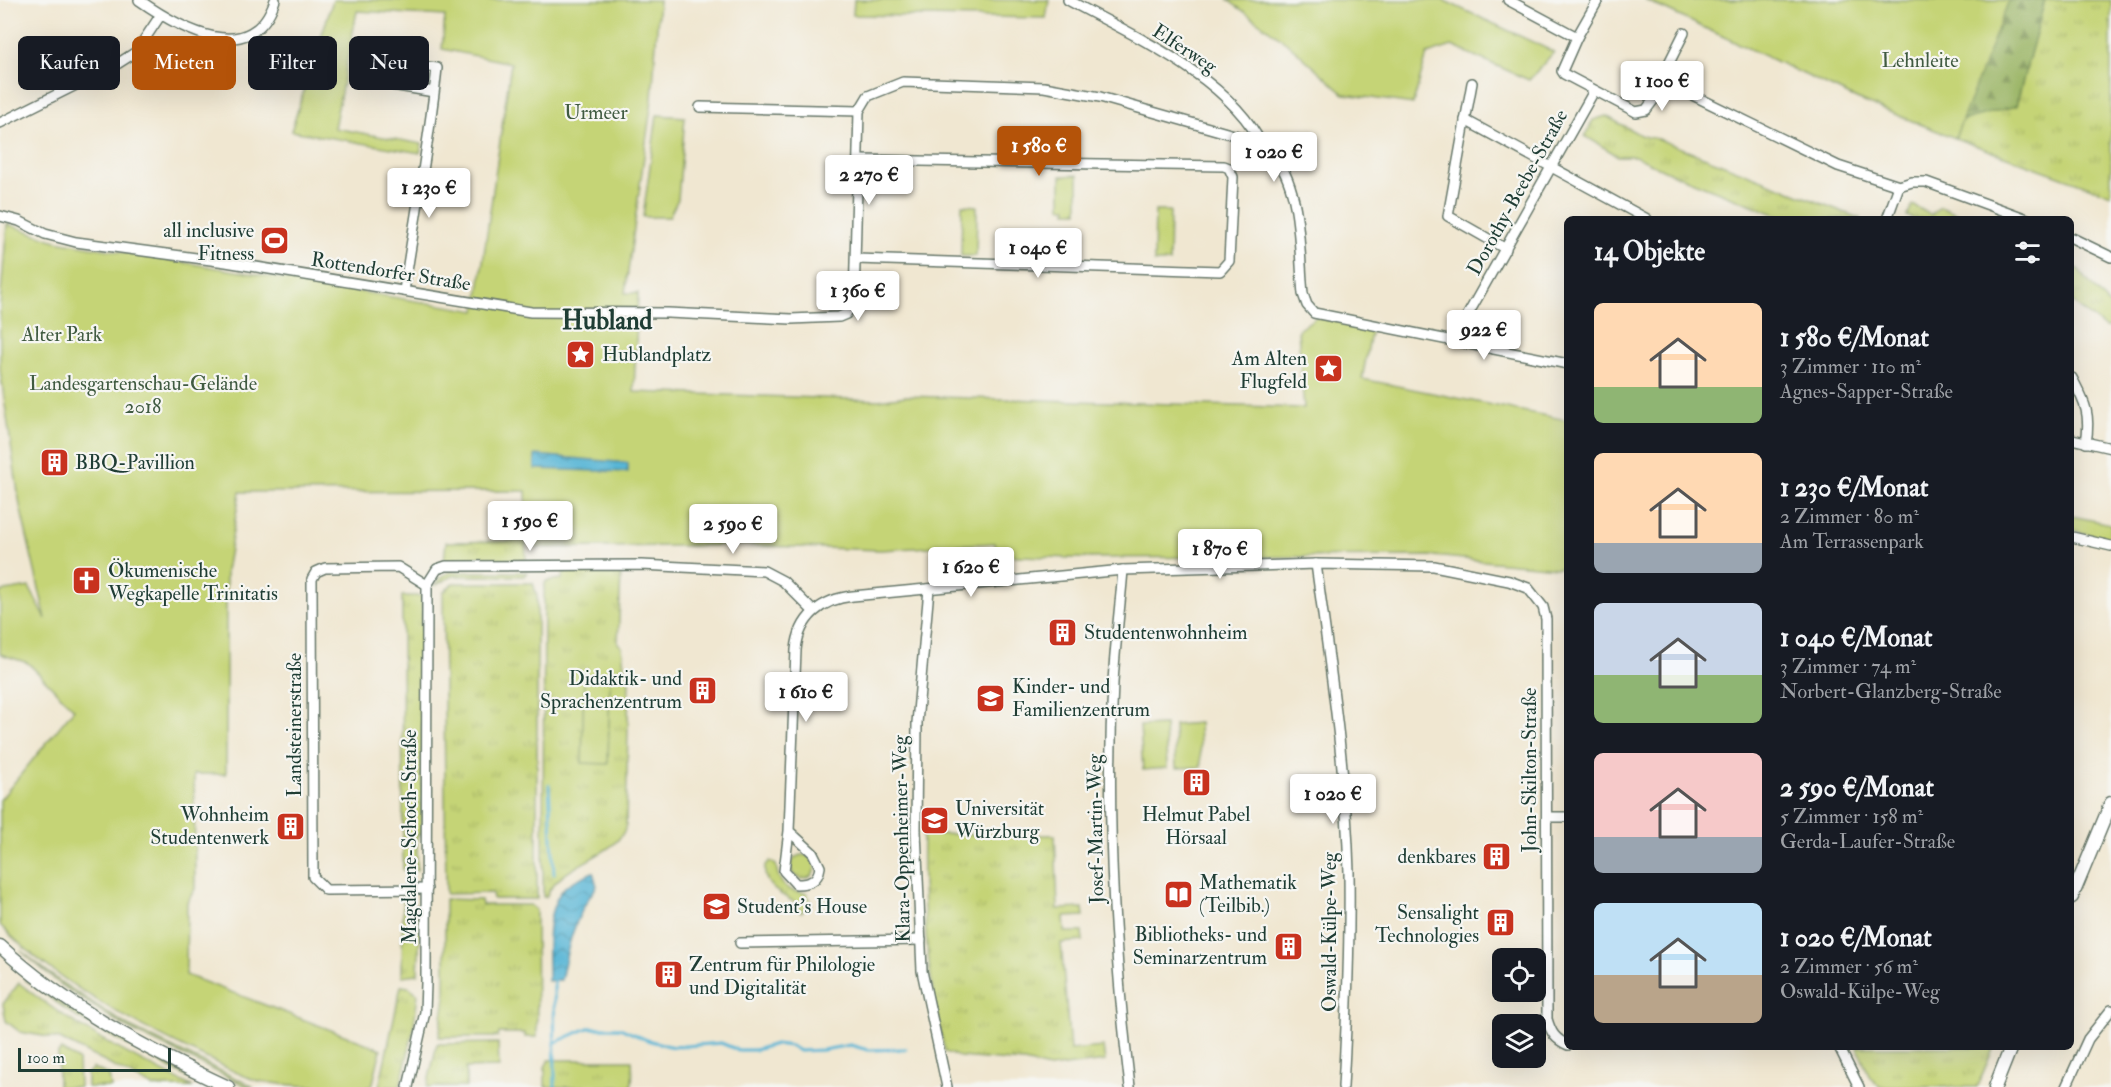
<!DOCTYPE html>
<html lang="de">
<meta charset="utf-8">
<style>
:root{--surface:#171b24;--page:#242831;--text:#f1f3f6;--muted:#9ea1a6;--accent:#b45309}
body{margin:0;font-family:"IM FELL Double Pica",serif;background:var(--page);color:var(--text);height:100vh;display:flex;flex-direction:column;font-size:22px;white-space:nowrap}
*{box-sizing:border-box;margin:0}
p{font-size:20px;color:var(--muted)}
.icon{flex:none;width:33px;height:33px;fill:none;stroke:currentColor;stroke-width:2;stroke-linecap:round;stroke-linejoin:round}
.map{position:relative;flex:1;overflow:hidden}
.details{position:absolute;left:1564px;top:216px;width:510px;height:834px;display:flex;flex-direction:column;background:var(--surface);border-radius:9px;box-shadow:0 6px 24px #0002}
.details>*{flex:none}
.top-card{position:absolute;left:18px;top:36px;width:570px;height:54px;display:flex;gap:12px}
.fabs{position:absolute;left:1492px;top:948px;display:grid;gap:12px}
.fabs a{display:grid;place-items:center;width:54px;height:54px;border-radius:9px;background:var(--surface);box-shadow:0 6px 24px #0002;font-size:30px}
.scale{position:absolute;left:18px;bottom:15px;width:153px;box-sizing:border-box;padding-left:6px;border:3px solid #1f3d34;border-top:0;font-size:16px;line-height:21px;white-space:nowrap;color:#1f3d34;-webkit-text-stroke:4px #f6f6f2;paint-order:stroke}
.price{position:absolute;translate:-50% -51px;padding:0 14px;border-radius:6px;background:#fff;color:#222;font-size:20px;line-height:39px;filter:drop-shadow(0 2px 3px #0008)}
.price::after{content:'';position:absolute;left:50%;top:36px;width:18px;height:14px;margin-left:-9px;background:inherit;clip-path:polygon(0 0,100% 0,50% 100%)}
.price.current{background:var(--accent);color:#fff}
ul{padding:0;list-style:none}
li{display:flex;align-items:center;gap:18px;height:150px;padding:0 30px}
li span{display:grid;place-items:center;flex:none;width:168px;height:120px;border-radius:9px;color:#555}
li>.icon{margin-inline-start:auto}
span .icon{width:72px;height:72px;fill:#fffc;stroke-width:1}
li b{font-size:26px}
h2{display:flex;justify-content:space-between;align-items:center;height:72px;padding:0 30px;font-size:26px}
.chip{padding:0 21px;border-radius:9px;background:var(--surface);box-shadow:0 6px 24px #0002;font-size:21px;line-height:54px}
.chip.current{background:var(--accent);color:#fff}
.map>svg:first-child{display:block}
</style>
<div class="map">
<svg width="2111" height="1087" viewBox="0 0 2111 1087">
<defs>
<pattern id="grass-tufts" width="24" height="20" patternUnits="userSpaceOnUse" patternTransform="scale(1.5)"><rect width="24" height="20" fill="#c5d476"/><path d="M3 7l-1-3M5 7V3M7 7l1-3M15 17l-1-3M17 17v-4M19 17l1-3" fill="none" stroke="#a9b767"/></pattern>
<pattern id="forest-firs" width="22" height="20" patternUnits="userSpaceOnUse" patternTransform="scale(1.5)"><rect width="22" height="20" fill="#9cb667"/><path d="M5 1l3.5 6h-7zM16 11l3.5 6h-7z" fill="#7f9556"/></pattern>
<pattern id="water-waves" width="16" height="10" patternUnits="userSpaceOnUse" patternTransform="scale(1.5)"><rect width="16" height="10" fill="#58b6d6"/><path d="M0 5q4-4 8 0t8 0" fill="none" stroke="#4895ae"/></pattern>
</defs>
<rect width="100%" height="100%" fill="#f6f6f2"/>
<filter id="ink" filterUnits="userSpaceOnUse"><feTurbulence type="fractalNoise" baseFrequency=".0167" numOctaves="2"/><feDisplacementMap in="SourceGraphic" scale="12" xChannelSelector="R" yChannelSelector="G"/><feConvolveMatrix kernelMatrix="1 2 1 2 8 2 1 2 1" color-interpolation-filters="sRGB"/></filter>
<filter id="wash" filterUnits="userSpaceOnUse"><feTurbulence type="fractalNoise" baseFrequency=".008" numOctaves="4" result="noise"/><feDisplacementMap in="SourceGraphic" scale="24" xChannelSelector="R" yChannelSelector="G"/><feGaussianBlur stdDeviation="1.35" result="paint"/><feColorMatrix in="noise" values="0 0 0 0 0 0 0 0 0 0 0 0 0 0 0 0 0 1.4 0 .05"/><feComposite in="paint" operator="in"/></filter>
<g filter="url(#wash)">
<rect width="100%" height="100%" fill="#f0e7d1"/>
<g fill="url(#grass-tufts)" stroke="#728855" stroke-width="1.5">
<path d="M2009,0h102v195l-156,-57z"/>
<path d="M1606,116l36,20 16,3 203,80h-74l-116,-46 -36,-17h-17l-33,-20 8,-16z"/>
<path d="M1913,205l18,10 9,-8 28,12h-55l-6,-3z"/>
<path d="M2072,263l39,44v21h-6l-33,-26z"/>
<path d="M2072,516l39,8v16l-39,-10z"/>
<path d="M526,541v20h-82l2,-19z"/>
<path d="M564,571l57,1 -3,71 4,4 3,29 4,1 -3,149c-8,31 -66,36 -80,71h-3l1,-310 2,-6 16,-2z"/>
<path d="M450,572h77l-3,4h-72l-18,10 8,-10z"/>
<path d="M453,583h80l4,13v303h-44l-1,-6 -46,1 -3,-301z"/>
<path d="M402,596h20v239h-5v35h-14z"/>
<path d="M923,834l132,1 3,74 25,-1 1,8 -20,1 1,15h17l1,9 -22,2 9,107 33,-3 2,14 -56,7 -25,-6 -64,-5 -15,-5c-17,-71 -24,-145 -22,-218z"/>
<circle cx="803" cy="867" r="12"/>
<path d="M770,861l6,4c3,20 10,27 31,28l4,12 -10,7 -6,-4 3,-4c-16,-9 -36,-17 -33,-38z"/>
<path d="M403,894c24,8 15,58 15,80l-16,2z"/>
<path d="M445,899l36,1 1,5h48l6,5 1,127h-12v-4h-26l-1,4h-59l6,-40z"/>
<path d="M21,951l41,32 66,43 126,61 -8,-1 -119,-58 -66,-43z"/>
<path d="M24,979l60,38 114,64 -1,2 -119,-65z"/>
<path d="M19,983c52,42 114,75 174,104h-40l-93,-48 -40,-7 -14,-11 -3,-17z"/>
<path d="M401,986l8,1 9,7 -5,38 -13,55h-21z"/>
<path d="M498,1043l1,24 -33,1v19h-39l10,-43z"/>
<path d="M1857,1047h137l-17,40h-97l-10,-10z"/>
<path d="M61,1050l17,10 1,27h-21v-34z"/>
<path d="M549,1060h83c0,9 2,15 -1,27h-86v-20z"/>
<path d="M93,1068l16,7 2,12h-24v-13z"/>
</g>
<path fill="url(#forest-firs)" stroke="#5e7a4e" stroke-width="1.5" d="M1645,0h400l-29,106 -67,18 -90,-24z"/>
<g fill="#c5d476" stroke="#728855" stroke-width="1.5">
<path d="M333,0h326l-7,99 -27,194h13l-4,99 245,8 27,-4 398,12 -6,-78 18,-13 56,11 -10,51 205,41v149l-134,-13 -363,2 -73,-3 -2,-12 -114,7 -141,-5 -204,3 -9,-12 -1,-45 -286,1 -14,79v203h-32l1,115 -8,13 -1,73 195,74 -9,38c-36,0 -79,0 -114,-6 -19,-6 -37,-16 -54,-24 -72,-34 -148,-75 -204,-132v-125l74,-91 -46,-46 -28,-9v-62l29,-5 17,32 -26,-113 -20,-136v-64l7,-82 49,17 420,70 35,-248 -69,-14 3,-33 -88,-5 -23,117 88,16 -2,9 -129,-22z"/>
<path d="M854,0h195l-3,18 -193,-3z"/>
<path d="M1228,0h215l111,52 -25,28 -77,-34 -25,8 -14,50 -69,-10 -58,-52z"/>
<path d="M1645,0h364l-54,138 -96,-38z"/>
<path d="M657,115l28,2 -7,82 -9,18h-26z"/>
<path d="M1078,175v36h-11v-4h-6v-31z"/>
<path d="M962,205l15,1 -1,50h-15z"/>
<path d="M1155,211h15l-1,51h-15z"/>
<path d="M584,676l26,1 -2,87 -26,-1z"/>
<path d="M1199,723l2,44 -25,1 -2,-43z"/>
<path d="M1165,725l2,43 -24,2 -3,-44z"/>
</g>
<g fill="url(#water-waves)" stroke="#3c7a85" stroke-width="1.5">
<path d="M535,455l93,8v9l-93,-3z"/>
<path d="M593,872l4,14c-22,29 -29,59 -36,94l-13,1c1,-28 -5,-70 16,-93 7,-7 21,-12 29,-16z"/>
</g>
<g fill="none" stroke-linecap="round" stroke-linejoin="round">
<g stroke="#58b6d6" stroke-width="3">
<path d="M549,785l5,89"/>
<path d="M554,981l1,106"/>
<path d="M554,1043l34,-15h32l27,12 26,7 48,-4 17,7h17l20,-6 16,2 8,5 24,-1 27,-5 18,5 38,-1"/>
</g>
</g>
</g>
<g filter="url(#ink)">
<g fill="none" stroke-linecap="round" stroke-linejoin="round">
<defs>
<g id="minor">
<path d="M139,0c40,28 113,70 136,0"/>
<path d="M1068,0c64,35 163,78 195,147"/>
<path d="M1508,0l69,37 -15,34 2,3 72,38 10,-2 15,-20 13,-4 164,80 61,20"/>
<path d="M1577,37l21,-37"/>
<path d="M1472,83l-24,133 58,33"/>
<path d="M1661,90l5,-21 18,-36"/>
<path d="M700,107l159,4"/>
<path d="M1465,120l182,99"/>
<path d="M0,123l114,-57 22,-14 24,-36"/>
<path d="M1899,186l13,-4h14l101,37"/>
<path d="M0,216l19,5 26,13 31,8 150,20 305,50 137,1 123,6 48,-2 7,-3 8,-13 5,-190 9,-15 35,-14 141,5 56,10 141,40c13,6 26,11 35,22 26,32 23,95 27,135l4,11 7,8 254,51"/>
<path d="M1887,219l12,-33"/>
<path d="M2072,238l39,19"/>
<path d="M856,259l364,12 9,-10 4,-84 -4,-9 -5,-2 -366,-6"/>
<path d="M404,291c11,-74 25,-148 33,-223l-43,-5 -2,22 42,7"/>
<path d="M1453,341l141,-250"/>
<path d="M2072,378c13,25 19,35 14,65"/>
<path d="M2072,439l39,9"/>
<path d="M2072,537l39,9"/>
<path d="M1316,564c14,102 30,205 33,308 1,72 -2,144 -6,215"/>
<path d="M1123,570c-3,38 -8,76 -10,113 -7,135 1,271 17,404"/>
<path d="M929,589l-12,134 -1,108 6,140 25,116"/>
<path d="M1548,817h20"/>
<path d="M789,831l24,22 7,14c-2,14 -10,17 -24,17l-12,-13 5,-40 7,-181c3,-33 26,-51 57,-54l270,-26 193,-6 118,2 75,15 19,7 15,19 3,12 1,400c4,14 8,20 21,26"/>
<path d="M427,889l-101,1 -13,-13 -1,-298 4,-7 9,-4 73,-1 29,18"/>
<path d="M740,943l181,-3"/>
<path d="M1839,1047l20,40"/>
<path d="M408,1087l17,-75 1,-29 1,-398 10,-16 9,-3 195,-1 123,6 19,10 30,30"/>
<path d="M2066,1087l22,-48 23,-29"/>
</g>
<g id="tertiary">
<path d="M2072,897l39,-94"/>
<path d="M0,946c67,62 146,103 228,141"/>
<path d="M1995,1087l16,-40"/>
</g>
</defs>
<use href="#minor" stroke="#68786b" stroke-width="12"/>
<use href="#tertiary" stroke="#68786b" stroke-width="15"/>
<use href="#minor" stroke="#fff" stroke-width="9"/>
<use href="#tertiary" stroke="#fff" stroke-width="12"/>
</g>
</g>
<defs>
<symbol id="stadium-square" viewBox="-11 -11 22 22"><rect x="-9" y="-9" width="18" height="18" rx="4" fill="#c8321e" stroke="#f6f6f2"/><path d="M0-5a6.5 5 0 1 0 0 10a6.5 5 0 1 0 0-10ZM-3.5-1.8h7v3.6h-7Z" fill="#fff"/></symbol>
<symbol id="sight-square" viewBox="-11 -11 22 22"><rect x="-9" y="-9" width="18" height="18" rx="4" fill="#c8321e" stroke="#f6f6f2"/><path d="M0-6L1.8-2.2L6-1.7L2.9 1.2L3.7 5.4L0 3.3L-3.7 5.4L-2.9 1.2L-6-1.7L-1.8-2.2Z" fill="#fff"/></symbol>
<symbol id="building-square" viewBox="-11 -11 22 22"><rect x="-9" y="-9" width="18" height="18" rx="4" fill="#c8321e" stroke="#f6f6f2"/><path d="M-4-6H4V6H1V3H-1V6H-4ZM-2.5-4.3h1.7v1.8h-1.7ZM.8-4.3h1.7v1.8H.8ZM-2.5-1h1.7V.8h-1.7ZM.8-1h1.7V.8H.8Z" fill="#fff"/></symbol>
<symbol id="church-square" viewBox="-11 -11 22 22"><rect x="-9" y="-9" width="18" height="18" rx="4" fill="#c8321e" stroke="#f6f6f2"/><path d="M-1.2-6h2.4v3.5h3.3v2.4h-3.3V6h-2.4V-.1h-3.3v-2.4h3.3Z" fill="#fff"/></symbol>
<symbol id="school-square" viewBox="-11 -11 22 22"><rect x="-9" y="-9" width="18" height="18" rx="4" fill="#c8321e" stroke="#f6f6f2"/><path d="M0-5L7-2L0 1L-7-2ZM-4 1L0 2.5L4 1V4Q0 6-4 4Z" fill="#fff"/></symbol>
<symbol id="university-square" viewBox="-11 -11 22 22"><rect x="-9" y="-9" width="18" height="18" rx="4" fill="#c8321e" stroke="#f6f6f2"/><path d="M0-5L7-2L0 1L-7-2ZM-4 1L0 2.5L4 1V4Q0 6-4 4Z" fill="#fff"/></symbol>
<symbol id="library-square" viewBox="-11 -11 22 22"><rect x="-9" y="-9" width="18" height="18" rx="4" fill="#c8321e" stroke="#f6f6f2"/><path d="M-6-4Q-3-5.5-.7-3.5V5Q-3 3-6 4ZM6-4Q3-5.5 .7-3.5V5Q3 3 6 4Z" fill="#fff"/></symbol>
</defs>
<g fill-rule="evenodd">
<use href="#stadium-square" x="258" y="224" width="33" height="33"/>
<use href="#sight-square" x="564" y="338" width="33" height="33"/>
<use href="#sight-square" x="1312" y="352" width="33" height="33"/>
<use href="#building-square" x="38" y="446" width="33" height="33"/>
<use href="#church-square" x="70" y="564" width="33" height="33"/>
<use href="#building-square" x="1046" y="616" width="33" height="33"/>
<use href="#building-square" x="686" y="674" width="33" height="33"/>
<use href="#school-square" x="974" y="682" width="33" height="33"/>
<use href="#building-square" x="1180" y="766" width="33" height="33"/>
<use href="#university-square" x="918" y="804" width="33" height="33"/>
<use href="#building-square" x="274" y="810" width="33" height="33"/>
<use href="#building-square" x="1480" y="840" width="33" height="33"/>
<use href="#library-square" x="1162" y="878" width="33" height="33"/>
<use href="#university-square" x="700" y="890" width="33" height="33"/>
<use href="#building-square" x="1484" y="906" width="33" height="33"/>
<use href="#building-square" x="1272" y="930" width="33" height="33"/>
<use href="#building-square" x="652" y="958" width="33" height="33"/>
</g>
<g text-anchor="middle" stroke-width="4.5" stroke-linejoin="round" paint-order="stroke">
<g font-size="20" fill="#1f3d34" stroke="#f6f6f2">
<text transform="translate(1185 48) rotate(33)" y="7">Elferweg</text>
<text transform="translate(1517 192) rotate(-61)" y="7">Dorothy-Beebe-Straße</text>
<text transform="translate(391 271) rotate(9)" y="7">Rottendorfer Straße</text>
<text transform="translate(294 725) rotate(-90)" y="7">Landsteinerstraße</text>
<text transform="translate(1529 770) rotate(-90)" y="7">John-Skilton-Straße</text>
<text transform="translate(1095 829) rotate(-91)" y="7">Josef-Martin-Weg</text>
<text transform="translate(409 837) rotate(-90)" y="7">Magdalene-Schoch-Straße</text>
<text transform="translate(901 839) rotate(-91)" y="7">Klara-Oppenheimer-Weg</text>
<text transform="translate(1329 932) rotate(-90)" y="7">Oswald-Külpe-Weg</text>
</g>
<g font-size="20" fill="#405b41" stroke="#f6f6f2">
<text x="1920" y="67">Lehnleite</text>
<text x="596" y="119">Urmeer</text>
<text x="62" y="341">Alter Park</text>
<text x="143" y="390">Landesgartenschau-Gelände<tspan x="143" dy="23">2018</tspan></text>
</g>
<g font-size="20" fill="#1f3d34" stroke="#f6f6f2" text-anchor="start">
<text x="254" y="237" text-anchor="end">all inclusive<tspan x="254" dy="23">Fitness</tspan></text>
<text x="602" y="361">Hublandplatz</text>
<text x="1307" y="365" text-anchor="end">Am Alten<tspan x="1307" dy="23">Flugfeld</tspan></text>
<text x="75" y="469">BBQ-Pavillion</text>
<text x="108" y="577">Ökumenische<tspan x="108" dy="23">Wegkapelle Trinitatis</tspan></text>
<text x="1084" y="639">Studentenwohnheim</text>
<text x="682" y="685" text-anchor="end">Didaktik- und<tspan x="682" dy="23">Sprachenzentrum</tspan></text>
<text x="1012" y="693">Kinder- und<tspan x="1012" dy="23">Familienzentrum</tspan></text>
<text x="955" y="815">Universität<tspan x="955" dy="23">Würzburg</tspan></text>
<text x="269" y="821" text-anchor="end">Wohnheim<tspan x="269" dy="23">Studentenwerk</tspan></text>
<text x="1196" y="821" text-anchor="middle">Helmut Pabel<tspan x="1196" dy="23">Hörsaal</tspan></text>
<text x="1476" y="863" text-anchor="end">denkbares</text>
<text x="1199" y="889">Mathematik<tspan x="1199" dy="23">(Teilbib.)</tspan></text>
<text x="737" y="913">Student's House</text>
<text x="1479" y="919" text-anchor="end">Sensalight<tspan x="1479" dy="23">Technologies</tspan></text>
<text x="1267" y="941" text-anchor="end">Bibliotheks- und<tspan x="1267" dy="23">Seminarzentrum</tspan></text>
<text x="689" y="971">Zentrum für Philologie<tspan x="689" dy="23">und Digitalität</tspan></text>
</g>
<g font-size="26" font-weight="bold" fill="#1f3d34" stroke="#f6f6f2">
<text x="607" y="329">Hubland</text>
</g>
</g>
</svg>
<div class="fabs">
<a><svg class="icon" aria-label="locate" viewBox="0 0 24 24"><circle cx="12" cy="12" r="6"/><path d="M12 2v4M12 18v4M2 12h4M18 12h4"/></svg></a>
<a><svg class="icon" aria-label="layers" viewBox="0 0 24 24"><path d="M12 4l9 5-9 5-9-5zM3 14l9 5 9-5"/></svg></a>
</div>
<div class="scale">100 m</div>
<b class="price" style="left:1662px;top:112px">1 100 €</b>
<b class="price current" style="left:1039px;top:177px">1 580 €</b>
<b class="price" style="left:1274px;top:183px">1 020 €</b>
<b class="price" style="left:869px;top:206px">2 270 €</b>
<b class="price" style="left:429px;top:219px">1 230 €</b>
<b class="price" style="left:1038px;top:279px">1 040 €</b>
<b class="price" style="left:858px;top:322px">1 360 €</b>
<b class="price" style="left:1484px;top:361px">922 €</b>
<b class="price" style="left:530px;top:552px">1 590 €</b>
<b class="price" style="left:733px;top:555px">2 590 €</b>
<b class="price" style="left:1220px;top:580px">1 870 €</b>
<b class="price" style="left:971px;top:598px">1 620 €</b>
<b class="price" style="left:806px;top:723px">1 610 €</b>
<b class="price" style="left:1333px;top:825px">1 020 €</b>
<div class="top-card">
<a class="chip">Kaufen</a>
<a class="chip current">Mieten</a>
<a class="chip">Filter</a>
<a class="chip">Neu</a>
</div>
<section class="details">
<h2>14 Objekte<svg class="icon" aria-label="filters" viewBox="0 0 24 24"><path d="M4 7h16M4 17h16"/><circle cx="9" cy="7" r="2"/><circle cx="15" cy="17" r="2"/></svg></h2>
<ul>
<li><span style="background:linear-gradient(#ffd9b3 70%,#8fb573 0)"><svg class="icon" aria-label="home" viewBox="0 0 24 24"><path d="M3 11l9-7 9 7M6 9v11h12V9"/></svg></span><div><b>1 580 €/Monat</b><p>3 Zimmer · 110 m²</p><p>Agnes-Sapper-Straße</p></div></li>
<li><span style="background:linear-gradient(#ffd9b3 75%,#9aa5b1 0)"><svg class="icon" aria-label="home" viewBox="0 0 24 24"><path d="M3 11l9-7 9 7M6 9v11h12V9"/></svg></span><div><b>1 230 €/Monat</b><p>2 Zimmer · 80 m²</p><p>Am Terrassenpark</p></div></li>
<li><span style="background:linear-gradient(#c9d6e8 60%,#8fb573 0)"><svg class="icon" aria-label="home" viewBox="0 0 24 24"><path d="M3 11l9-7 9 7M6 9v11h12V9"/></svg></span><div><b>1 040 €/Monat</b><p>3 Zimmer · 74 m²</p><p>Norbert-Glanzberg-Straße</p></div></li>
<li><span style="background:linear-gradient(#f6c9c9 70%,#9aa5b1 0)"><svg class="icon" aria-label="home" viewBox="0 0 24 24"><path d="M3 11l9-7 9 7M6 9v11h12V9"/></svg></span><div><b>2 590 €/Monat</b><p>5 Zimmer · 158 m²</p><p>Gerda-Laufer-Straße</p></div></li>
<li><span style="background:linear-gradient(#bfe0f5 60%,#b9a48a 0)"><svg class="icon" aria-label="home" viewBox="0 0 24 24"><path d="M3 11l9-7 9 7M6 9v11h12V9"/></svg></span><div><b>1 020 €/Monat</b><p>2 Zimmer · 56 m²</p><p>Oswald-Külpe-Weg</p></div></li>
</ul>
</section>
</div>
